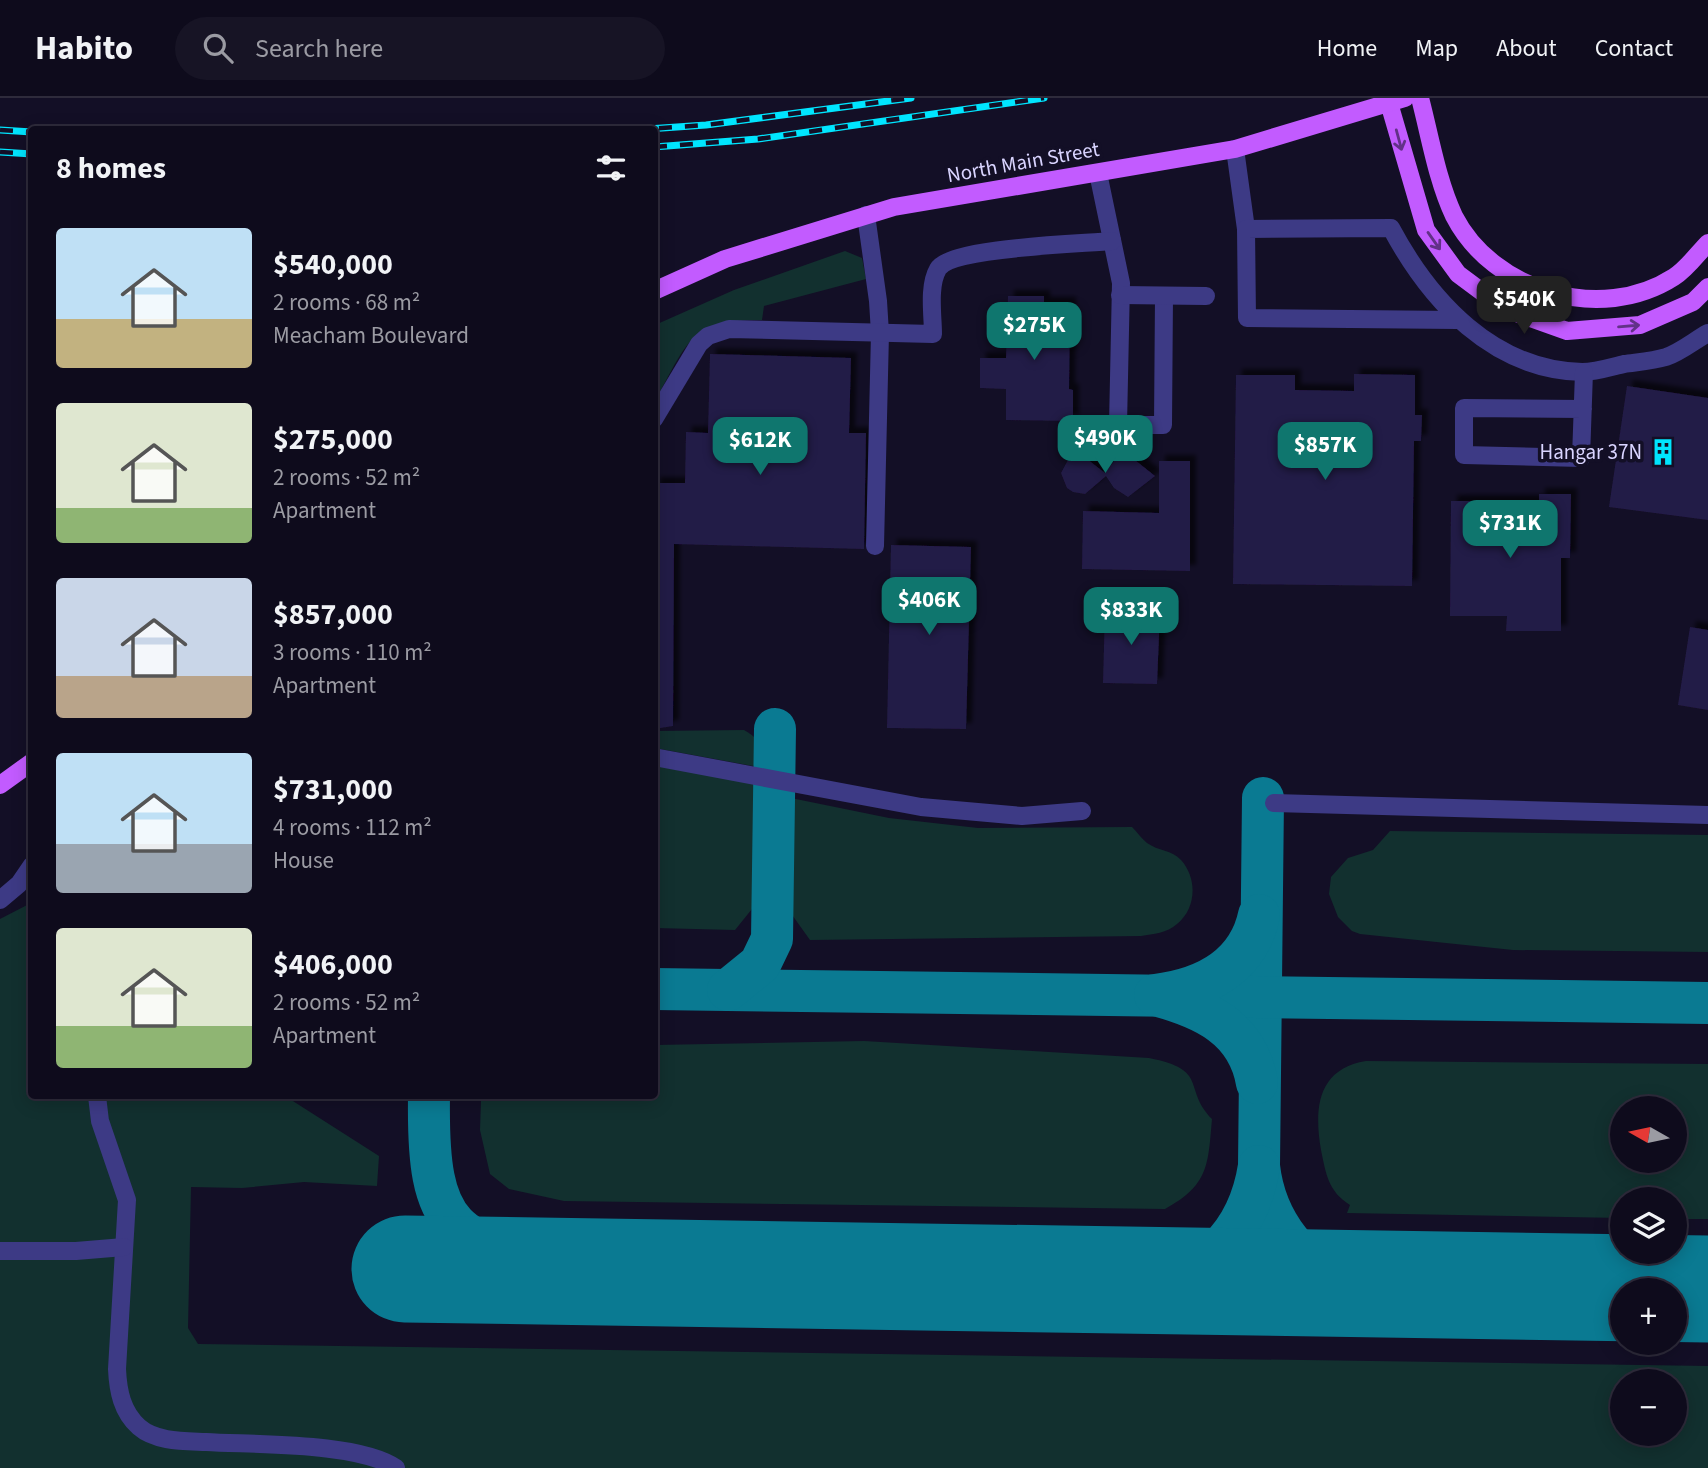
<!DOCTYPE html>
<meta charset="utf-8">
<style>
:root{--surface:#0e0b1c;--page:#171425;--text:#f1f3f6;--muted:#9b9ba3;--line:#2e2b3b;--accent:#0f766e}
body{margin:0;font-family:"Source Sans 3",sans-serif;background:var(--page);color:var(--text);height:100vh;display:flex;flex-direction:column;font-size:26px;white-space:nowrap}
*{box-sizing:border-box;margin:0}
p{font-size:23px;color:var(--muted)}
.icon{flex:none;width:38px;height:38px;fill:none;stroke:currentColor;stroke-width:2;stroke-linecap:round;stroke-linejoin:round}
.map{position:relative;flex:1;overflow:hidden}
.details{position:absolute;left:28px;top:28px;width:630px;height:973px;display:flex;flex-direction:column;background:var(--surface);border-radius:7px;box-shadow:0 4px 18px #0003,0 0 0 2px var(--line)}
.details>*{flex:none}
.needle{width:46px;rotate:279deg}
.tools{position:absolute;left:1610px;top:998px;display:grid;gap:14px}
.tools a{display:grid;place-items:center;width:77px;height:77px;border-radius:50%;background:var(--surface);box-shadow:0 4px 18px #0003,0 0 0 2px var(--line);font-size:35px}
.price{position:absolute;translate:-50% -60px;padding:0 16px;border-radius:14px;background:var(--accent);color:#fff;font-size:23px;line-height:46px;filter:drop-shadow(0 2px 4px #0008)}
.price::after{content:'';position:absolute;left:50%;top:42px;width:21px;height:16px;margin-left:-10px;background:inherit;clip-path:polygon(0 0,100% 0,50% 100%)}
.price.selected{background:#222;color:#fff}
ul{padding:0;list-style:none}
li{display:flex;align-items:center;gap:21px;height:175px;padding:0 28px}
li span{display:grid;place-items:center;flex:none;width:196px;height:140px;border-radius:7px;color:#555}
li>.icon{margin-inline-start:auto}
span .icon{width:84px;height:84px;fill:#fffc;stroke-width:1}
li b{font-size:30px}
h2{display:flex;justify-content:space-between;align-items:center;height:84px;padding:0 28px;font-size:30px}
header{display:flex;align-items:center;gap:42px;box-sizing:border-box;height:98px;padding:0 35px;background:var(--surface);border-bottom:2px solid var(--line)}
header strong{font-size:33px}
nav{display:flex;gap:38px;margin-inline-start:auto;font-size:24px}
.search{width:490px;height:63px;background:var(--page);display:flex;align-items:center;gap:18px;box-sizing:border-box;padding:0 24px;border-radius:38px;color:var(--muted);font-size:26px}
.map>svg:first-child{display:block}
</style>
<header>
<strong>Habito</strong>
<div class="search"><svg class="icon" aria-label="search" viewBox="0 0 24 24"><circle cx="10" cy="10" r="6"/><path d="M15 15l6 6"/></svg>Search here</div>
<nav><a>Home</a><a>Map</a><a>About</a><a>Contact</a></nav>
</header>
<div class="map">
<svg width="1708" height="1370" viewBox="0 0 1708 1370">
<defs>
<filter id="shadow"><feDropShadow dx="6" dy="-6" stdDeviation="2" flood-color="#0009"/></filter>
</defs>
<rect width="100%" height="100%" fill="#130f26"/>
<g fill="#12302f" fill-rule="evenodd">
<path d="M845,153l17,7 4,21 -102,27 -2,14c-73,-1 -75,24 -107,81v-76l79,-35z"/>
<path d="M744,632c13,8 21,14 16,30l-7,6 -98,-18 -1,-17z"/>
<path d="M655,666l107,20 -2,115 -25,31 -80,-2z"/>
<path d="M786,699l103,21 89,10 154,-1c5,5 10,12 15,16 11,8 25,7 34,17 17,19 15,49 -4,64 -10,9 -24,10 -36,12l-331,4 -25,-35z"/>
<path d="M1390,733l318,4v117l-195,-2 -153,-16 -8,-3 -14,-14 -9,-23 2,-17 17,-19 25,-8z"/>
<path d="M31,805l1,193h253l94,60 -2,30 -73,-4 -62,6 -51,-1 -3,141 10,16 1510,22v102h-1708v-549zM1622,1283h53v52h-53z"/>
<path d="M864,943l285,17c61,12 33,30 63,61 -4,46 -3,66 -47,90l-601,-8 -55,-12 -19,-15 -10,-44 1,-29 5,-5h168l1,-51z"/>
<path d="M1366,963l342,3v155h-33v-20h-53v19l-275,-5 3,-8c-22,-14 -24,-31 -29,-55 -7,-41 -4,-81 45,-89zM1622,1010h53v52h-53z"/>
</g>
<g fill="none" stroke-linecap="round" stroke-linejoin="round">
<g stroke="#0a7a92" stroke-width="42">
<path d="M1263,700l-4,368c6,54 42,106 98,118 10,2 22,0 33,0"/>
<path d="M654,891l1054,14"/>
<path d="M728,892l32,-26 12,-25 3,-210"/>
<path d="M1257,985c-9,-55 -53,-75 -102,-88 48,-6 93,-27 104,-80"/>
<path d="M429,998c-2,137 22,146 150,175"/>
<path d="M1131,1182c72,6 118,-48 128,-114"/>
</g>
<path stroke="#0a7a92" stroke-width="107" d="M405,1171l1303,20"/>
</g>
<g fill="#241b47" filter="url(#shadow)">
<path d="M1008,198h36v7h26l-1,86 4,1v31l-67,-1v-31l-26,-1v-30h26z"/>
<path d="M710,256l141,4 -2,75h17l-2,116 -190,-5 -1,182 -19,3v-246h31l1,-51 22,1z"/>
<path d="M1354,276l61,1v40h7l-1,26h-7l-2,145 -179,-2 3,-209h59v15l59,1z"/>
<path d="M1627,288l81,12v122l-99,-13z"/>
<path d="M1082,357l23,18 10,-13 15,-4 25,20 -27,21 -14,-9 -8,-12 -21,18 -12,-2 -6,-4 -6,-15 7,-13z"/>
<path d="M1159,363h31v110l-108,-2 1,-58 76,2z"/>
<path d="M1539,396h32l-1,64h-9v73h-55l1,-15h-57l1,-115h88z"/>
<path d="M891,447l80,2 -5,182 -79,-1z"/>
<path d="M1105,512l55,1 -3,73 -54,-1z"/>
<path d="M1690,529l18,3v80l-30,-5z"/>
</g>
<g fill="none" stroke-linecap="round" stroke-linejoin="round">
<g stroke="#3d3a85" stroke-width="18">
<path d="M1235,51l11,80"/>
<path d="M1098,75l23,110 -3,142h45l1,-129"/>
<path d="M866,117l12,86 2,32 -5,213"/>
<path d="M1120,197l86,1"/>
<path d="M1457,222l-210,-2 -1,-89 145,-1c39,73 102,142 191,144 14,0 29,-5 42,-8 14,-2 29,-3 42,-7 15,-5 29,-17 42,-24"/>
<path d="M1583,311l-119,-1v47l117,3 3,-86"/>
<path d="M654,321l45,-75 9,-8 21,-7 204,5c0,-18 -5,-48 5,-65 13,-22 144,-25 174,-28"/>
<path d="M654,659l267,50 101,9 60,-5"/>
<path d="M1274,705l434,12"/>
<path d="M0,802l19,-16 13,-19"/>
<path d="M97,998l3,25 27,79 -10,169c1,22 5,43 22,58 17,15 46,14 67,15 49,3 152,0 190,26"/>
<path d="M0,1153h76l48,-4"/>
</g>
<g stroke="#c25bff" stroke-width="18">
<path d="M1420,0c10,38 17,82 34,118 39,76 147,108 220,61 13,-8 24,-24 34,-34"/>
<path d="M1389,5l37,127 32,44 47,35 62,22 73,-6 53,-23 15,-15"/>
<path d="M654,193l71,-32 169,-52 341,-58 170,-51"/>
<path d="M0,687l32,-23"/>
</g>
<defs>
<g id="rail">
<path d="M0,32l32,2"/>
<path d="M633,32l73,-5 205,-27"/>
<path d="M654,49l104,-8 286,-41"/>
<path d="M0,54l32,2"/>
</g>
</defs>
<use href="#rail" stroke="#00e5ff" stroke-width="7"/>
<use href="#rail" stroke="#130f26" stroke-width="4.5" stroke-dasharray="13" stroke-linecap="butt"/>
</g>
<defs><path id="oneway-shaft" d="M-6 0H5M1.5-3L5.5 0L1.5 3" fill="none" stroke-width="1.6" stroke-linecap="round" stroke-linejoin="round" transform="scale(1.75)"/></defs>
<g stroke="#623188">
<use href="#oneway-shaft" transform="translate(1399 42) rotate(75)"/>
<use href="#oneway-shaft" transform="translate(1434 143) rotate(55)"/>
<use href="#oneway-shaft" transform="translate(1629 228) rotate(-5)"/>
</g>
<defs>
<symbol id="building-bare" viewBox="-9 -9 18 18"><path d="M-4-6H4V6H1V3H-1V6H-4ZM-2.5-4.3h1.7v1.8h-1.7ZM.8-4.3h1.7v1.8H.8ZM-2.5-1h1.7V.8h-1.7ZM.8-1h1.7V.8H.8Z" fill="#00e5ff" stroke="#130f26" stroke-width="2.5" paint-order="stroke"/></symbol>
</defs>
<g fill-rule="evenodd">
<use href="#building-bare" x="1644" y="335" width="38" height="38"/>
</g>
<g text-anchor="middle" stroke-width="7" stroke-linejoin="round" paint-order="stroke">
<g font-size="21" fill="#d9d4ff" stroke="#130f26">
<text transform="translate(1023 64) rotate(-10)" y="7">North Main Street</text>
</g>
<g font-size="21" fill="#d9d4ff" stroke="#130f26" text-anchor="end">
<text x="1642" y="361">Hangar 37N</text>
</g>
</g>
</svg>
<div class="tools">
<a><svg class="needle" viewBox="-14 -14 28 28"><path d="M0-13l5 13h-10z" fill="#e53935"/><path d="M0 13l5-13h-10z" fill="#9b9ba3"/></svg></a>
<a><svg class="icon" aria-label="layers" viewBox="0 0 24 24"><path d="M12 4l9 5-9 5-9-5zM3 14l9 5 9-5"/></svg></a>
<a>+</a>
<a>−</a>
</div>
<b class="price selected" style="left:1524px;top:238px">$540K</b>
<b class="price" style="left:1034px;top:264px">$275K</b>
<b class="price" style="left:1105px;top:377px">$490K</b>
<b class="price" style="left:760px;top:379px">$612K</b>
<b class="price" style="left:1325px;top:384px">$857K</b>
<b class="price" style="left:1510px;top:462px">$731K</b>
<b class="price" style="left:929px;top:539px">$406K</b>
<b class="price" style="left:1131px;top:549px">$833K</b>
<section class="details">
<h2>8 homes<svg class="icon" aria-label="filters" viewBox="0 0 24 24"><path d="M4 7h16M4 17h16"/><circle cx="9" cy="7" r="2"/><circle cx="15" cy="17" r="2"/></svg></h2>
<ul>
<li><span style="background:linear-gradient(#bfe0f5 65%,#c2b280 0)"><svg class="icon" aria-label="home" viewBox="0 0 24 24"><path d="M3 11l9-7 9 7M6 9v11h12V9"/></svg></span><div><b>$540,000</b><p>2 rooms · 68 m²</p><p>Meacham Boulevard</p></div></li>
<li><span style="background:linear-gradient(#dfe7d0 75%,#8fb573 0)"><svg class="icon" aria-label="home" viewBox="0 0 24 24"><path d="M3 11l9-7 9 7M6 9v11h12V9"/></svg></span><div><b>$275,000</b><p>2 rooms · 52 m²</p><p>Apartment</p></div></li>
<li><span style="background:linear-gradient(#c9d6e8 70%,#b9a48a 0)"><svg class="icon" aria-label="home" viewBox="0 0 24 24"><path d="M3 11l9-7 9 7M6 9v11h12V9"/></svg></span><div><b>$857,000</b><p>3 rooms · 110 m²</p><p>Apartment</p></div></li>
<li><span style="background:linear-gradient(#bfe0f5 65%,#9aa5b1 0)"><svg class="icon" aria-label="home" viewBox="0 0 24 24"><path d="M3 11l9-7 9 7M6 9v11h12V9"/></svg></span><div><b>$731,000</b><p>4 rooms · 112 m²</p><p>House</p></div></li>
<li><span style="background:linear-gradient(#dfe7d0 70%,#8fb573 0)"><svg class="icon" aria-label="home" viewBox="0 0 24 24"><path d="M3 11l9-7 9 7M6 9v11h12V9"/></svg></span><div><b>$406,000</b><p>2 rooms · 52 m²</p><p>Apartment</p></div></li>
</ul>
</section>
</div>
